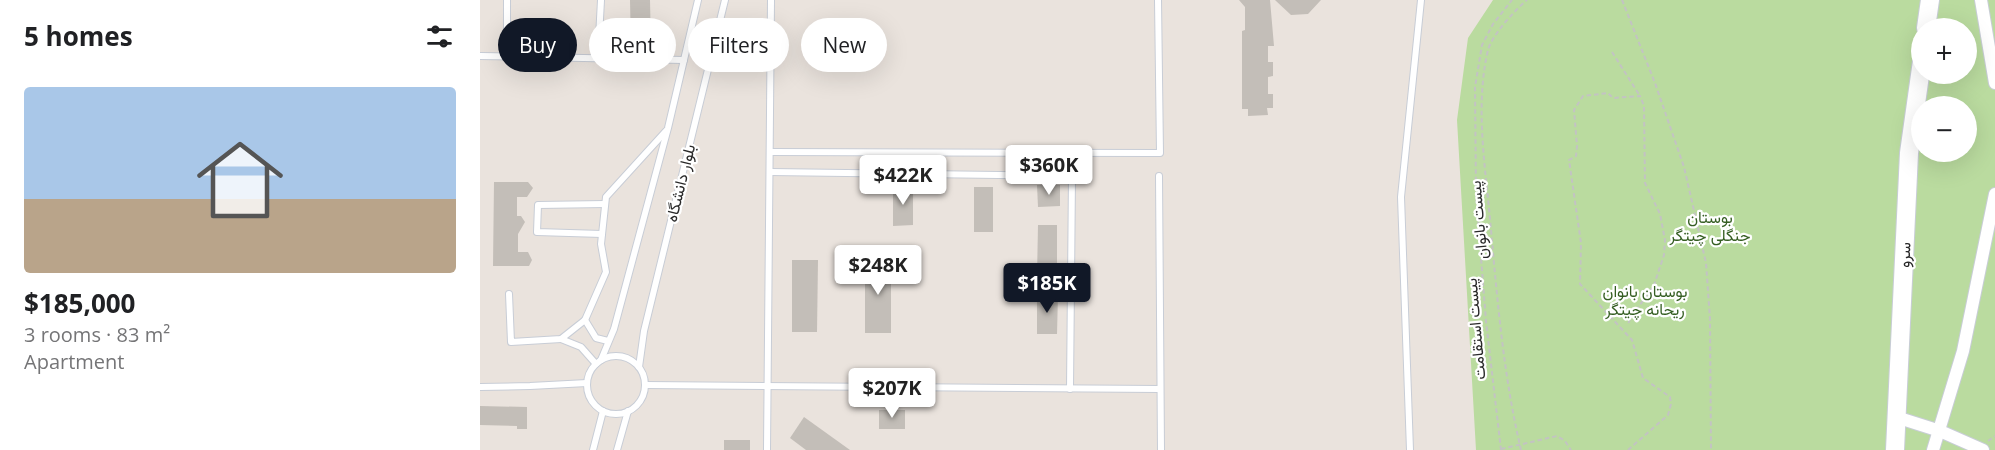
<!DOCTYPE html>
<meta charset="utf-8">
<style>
:root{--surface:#fff;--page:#f2f2f2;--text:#202124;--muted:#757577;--accent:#111827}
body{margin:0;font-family:"Open Sans",Vazirmatn,sans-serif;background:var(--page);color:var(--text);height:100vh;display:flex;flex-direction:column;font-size:22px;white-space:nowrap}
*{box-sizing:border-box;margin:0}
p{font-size:20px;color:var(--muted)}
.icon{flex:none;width:33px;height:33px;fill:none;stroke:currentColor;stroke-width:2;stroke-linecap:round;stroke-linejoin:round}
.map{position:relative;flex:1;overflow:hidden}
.panel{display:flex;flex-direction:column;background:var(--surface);width:480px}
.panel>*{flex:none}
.top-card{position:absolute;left:18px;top:18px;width:570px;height:54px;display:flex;gap:12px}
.tools{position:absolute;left:1431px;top:18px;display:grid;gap:12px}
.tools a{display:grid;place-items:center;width:66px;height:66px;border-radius:50%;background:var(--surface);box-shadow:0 6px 24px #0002;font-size:30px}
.price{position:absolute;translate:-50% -51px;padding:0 14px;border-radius:6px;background:#fff;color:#222;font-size:20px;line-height:39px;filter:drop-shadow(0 2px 3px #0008)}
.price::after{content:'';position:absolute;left:50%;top:36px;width:18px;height:14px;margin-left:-9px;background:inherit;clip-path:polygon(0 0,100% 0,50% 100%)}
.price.selected{background:var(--accent);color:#fff}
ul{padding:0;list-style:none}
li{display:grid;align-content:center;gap:12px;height:318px;padding:0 24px}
li span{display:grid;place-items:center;height:186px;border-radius:6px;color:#555}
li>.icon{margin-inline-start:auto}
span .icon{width:108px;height:108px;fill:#fffc;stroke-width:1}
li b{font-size:26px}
h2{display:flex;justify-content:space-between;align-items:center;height:72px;padding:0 24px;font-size:26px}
.chip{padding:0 21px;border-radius:27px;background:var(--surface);box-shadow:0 6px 24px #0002;font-size:21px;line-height:54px}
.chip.selected{background:var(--accent);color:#fff}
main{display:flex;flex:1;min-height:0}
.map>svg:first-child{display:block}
</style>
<main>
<section class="panel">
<h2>5 homes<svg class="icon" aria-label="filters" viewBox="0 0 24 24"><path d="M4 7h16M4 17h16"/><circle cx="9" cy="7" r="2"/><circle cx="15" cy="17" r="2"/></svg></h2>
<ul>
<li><span style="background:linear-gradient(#a9c7e8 60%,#b9a48a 0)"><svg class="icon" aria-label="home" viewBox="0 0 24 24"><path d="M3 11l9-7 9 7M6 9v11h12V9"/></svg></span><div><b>$185,000</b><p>3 rooms · 83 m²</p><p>Apartment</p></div></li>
</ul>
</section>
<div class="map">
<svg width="1515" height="450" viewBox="0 0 1515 450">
<rect width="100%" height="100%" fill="#eae3dd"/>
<path fill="#badb9f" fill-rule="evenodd" d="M1013,0h502v450h-519l-19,-330 11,-82zM1442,28h44v46h-44zM1442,106h44v46h-44z"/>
<g fill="#c3beb8">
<path d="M150,0h20l1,49h-20z"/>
<path d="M759,0h31l4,46h-6v16h5v14l-5,1v17h5v14h-6l1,7 -20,1v-7h-6v-78l3,-1v-23z"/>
<path d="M795,0h46l-13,14 -17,1z"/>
<path d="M14,182h34l5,6 -6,9h-10v19h4l4,6 -7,12v18h10l4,8 -3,6h-36z"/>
<path d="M557,185h23v21l-22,1z"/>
<path d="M413,186h20v39l-20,1z"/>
<rect x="494" y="187" width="19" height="45"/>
<path d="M558,225h19v52h-20z"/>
<path d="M312,260h26l-1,72h-25z"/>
<rect x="385" y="260" width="26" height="73"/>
<path d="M557,294h21l-1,40h-20z"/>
<path d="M0,406l47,1v22h-10v-3l-37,-1z"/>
<rect x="399" y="410" width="26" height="19"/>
<path d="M324,417l46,33h-44l-16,-12z"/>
<rect x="244" y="440" width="26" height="10"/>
</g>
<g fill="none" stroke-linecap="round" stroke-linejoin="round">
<defs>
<g id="lane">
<path d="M0,56l204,4"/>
<path d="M27,57v-57"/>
<path d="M118,57l3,-57"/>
<path d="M290,152l390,1 -2,-153"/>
<path d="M290,172l302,4 -2,213"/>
<path d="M679,176l2,274"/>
<path d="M122,234l-65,-2 1,-27 67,-1"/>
<path d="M29,294l2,48 50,-3 24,-19 21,-48 -5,-28 5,-47 60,-66"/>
<path d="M105,320l11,18 12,3"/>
<path d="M81,339l20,8 15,17"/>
<circle cx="136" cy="385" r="29"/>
<path d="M121,360l13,-31 54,-201 30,-128"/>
<path d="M159,367l5,-36 81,-331"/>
<path d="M165,385l515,4"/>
<path d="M0,387l50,-1 57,-3"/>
<path d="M113,450l10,-39"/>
<path d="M137,450l11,-39"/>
<path d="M287,450l4,-450"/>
<path d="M930,450l-9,-253 20,-197"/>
</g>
<g id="street">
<path d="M1501,0l14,83"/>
<path d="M1416,417l44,14 43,19"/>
<path d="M1453,450l30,-99 32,-157"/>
</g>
<g id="secondary">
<path d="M1446,28l4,-28"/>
<path d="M1415,450l14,-297 13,-92"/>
</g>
</defs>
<use href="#lane" stroke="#c8cdd6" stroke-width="8"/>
<use href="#street" stroke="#c8cdd6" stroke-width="14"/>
<use href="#secondary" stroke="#c8cdd6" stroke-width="20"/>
<g stroke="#c3c3c3" stroke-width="2" stroke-dasharray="4.5 3" stroke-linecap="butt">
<path d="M1142,0l33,83 29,84 22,96 4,56 1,131"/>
<path d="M1132,52l28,44"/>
<path d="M1508,441l7,-5"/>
<path d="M1021,449l56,-13 8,5 6,9"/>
<path d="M1021,450l-15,-129 -10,-127 -1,-107 7,-42 11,-21 19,-24"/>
<path d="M1041,450c-18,-76 -24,-154 -31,-231 -5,-55 -15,-114 -2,-169 4,-15 27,-40 39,-50"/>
<path d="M1148,450l40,-35 3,-11 -1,-7 -27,-19 -11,-38 -52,-56 1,-41 -12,-83 7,-4 1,-10 -3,-36 9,-14 25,-3 5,5 27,-2 4,10 1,77 15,31 5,26 -1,15 -10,30 -24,34 -2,5"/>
</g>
<use href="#lane" stroke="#fff" stroke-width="6"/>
<use href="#street" stroke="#fff" stroke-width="12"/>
<use href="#secondary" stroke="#fff" stroke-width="18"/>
</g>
<g text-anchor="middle" stroke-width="4.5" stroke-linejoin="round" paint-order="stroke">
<g font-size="16" fill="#292929" stroke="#fff">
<text transform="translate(200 183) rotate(-76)" y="6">بلوار دانشگاه</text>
<text transform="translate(998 220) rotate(-95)" y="6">پیست بانوان</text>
<text transform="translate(1424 255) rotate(-87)" y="6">سرو</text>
<text transform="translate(995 329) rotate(-95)" y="6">پیست استقامت</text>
</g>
<g font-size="16" fill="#355e22" stroke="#fff">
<text x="1230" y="223">بوستان<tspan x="1230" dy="18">جنگلی چیتگر</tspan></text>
<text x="1165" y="297">بوستان بانوان<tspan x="1165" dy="18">ریحانه چیتگر</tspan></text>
</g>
</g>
</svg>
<div class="tools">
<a>+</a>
<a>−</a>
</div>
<b class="price" style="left:569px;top:196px">$360K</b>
<b class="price" style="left:423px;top:206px">$422K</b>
<b class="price" style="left:398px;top:296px">$248K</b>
<b class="price selected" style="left:567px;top:314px">$185K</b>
<b class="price" style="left:412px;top:419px">$207K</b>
<div class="top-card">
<a class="chip selected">Buy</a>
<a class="chip">Rent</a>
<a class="chip">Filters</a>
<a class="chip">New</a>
</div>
</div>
</main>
